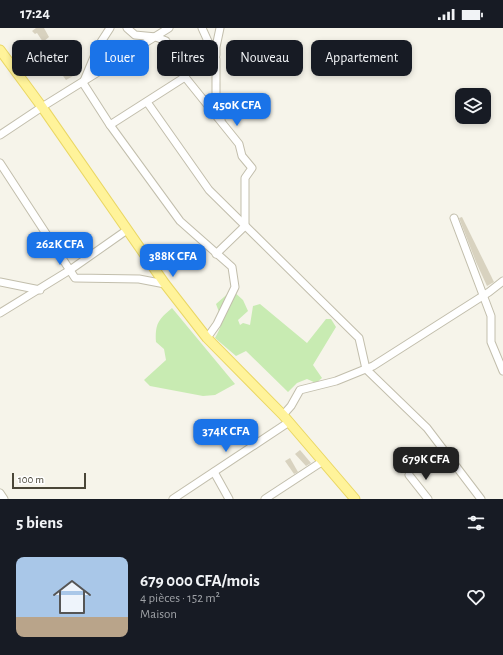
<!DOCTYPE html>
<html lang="fr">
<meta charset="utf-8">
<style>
:root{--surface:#171b24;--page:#20242c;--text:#f1f3f6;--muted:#9ea1a6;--line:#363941;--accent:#1a73e8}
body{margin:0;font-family:"Alegreya Sans",sans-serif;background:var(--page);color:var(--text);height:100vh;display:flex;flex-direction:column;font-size:15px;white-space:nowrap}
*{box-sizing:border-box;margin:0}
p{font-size:13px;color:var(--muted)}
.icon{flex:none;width:22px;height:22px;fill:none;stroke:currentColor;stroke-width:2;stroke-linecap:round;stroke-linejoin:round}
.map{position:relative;height:471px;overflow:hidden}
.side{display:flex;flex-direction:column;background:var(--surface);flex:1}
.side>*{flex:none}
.top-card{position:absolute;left:12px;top:12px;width:479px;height:36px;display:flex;gap:8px}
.tools{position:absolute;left:455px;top:60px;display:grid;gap:8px}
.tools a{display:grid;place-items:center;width:36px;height:36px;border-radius:8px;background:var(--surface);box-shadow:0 2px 6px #0003;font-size:20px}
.scale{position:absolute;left:12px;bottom:10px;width:74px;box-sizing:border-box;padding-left:4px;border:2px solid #4a4638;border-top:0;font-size:11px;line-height:14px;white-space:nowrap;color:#4a4638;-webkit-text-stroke:3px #fff;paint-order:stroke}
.price{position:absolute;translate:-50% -34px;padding:0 9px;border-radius:8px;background:var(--accent);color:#fff;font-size:13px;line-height:26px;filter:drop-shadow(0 1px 2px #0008)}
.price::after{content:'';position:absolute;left:50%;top:24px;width:12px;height:9px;margin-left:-6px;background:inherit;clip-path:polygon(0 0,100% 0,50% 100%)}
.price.current{background:#222;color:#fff}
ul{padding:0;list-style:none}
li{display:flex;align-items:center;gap:12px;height:100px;padding:0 16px}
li+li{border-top:1px solid var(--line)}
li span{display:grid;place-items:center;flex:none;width:112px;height:80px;border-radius:8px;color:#555}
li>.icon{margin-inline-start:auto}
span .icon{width:48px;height:48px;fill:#fffc;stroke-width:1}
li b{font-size:17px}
h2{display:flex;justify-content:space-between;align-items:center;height:48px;padding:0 16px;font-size:17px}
.tag{padding:0 14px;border-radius:8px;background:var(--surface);box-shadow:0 2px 6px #0003;font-size:14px;line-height:36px}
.tag.current{background:var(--accent);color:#fff}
.status{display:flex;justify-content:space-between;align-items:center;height:28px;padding:0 20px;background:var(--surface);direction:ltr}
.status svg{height:11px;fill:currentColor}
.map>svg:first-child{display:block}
</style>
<div class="status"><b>17:24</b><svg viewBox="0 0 49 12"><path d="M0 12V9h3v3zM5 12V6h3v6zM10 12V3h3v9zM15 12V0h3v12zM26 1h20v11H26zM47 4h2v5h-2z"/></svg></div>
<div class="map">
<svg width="503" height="471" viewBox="0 0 503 471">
<rect width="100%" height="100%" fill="#f6f4ea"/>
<g fill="#c8ebb2">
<path d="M232,262l11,10 5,11 -10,9 2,5 3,-2 7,2 3,-19 7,-2 47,39 19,-24h5l5,8 -23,38 9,13 -6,5 -9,-4 -10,4 -9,9 -42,-41 -10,5 -21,-18c9,-16 7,-18 1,-34z"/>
<path d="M172,280l63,76 -20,11 -12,1 -53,-10 -6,-6 22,-20 -2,-11 -8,-7c-1,-18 2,-22 16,-34z"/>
</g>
<g fill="#d8d2bf">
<path d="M36,0h8l5,9 -6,5 -6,-9 -2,1 -3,-3z"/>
<path d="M60,29l13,19 -7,4 -13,-18z"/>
<path d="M462,189l32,65 -7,4 -11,-24 -17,-44z"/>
<path d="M300,422l11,13 -5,3 -11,-12z"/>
<path d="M290,430l8,14 -4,2 -9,-13z"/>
</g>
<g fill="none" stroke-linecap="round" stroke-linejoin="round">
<defs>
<g id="minor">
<path d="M110,0l-11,17 -16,38 27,42 70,96 52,46 3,20 -18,37 -10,14"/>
<path d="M127,0l8,7 21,2 10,4 19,36 54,67 3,12 10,12 -7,10v48l-29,28"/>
<path d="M202,0l14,31v47l5,13"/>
<path d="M216,27v-8l4,-19"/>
<path d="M147,74l62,88 150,148 7,31 61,59 54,71"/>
<path d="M110,97l75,-48"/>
<path d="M0,107l42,-28 127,-79"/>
<path d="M0,135l75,115 64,1 26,5"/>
<path d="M454,190l37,98v26l12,29"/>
<path d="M0,254l40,8"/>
<path d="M0,285l70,-43 57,-40"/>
<path d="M283,387l8,-9 9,-16 36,-9 37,-15 116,-74 14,-11"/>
<path d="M214,444l15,27"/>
<path d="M409,447l19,24"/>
<path d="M0,465l4,6"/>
<path d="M173,471l116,-77"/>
<path d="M265,471l58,-38"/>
</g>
<path id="major" d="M0,22l42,57 123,177 42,54 76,77 72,84"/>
</defs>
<use href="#minor" stroke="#c2beac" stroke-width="9"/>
<use href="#major" stroke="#ead764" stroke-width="11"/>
<use href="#minor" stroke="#fff" stroke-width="7"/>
<use href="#major" stroke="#fff39a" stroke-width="9"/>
</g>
</svg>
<div class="tools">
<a><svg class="icon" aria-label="layers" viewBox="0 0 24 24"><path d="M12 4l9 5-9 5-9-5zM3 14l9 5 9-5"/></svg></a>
</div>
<div class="scale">100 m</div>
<b class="price" style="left:237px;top:99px">450K CFA</b>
<b class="price" style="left:60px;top:238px">262K CFA</b>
<b class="price" style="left:173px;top:250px">388K CFA</b>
<b class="price" style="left:226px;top:425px">374K CFA</b>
<b class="price current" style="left:426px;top:453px">679K CFA</b>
<div class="top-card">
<a class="tag">Acheter</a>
<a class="tag current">Louer</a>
<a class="tag">Filtres</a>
<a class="tag">Nouveau</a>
<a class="tag">Appartement</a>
</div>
</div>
<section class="side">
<h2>5 biens<svg class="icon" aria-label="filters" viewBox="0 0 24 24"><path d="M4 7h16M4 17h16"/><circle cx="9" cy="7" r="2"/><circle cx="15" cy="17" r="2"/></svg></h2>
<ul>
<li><span style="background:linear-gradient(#a9c7e8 75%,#b9a48a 0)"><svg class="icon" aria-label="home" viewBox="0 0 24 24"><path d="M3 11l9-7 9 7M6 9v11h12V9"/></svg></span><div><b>679 000 CFA/mois</b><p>4 pièces · 152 m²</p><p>Maison</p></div><svg class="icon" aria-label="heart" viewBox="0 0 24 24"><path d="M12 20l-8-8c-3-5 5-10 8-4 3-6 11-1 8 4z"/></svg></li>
</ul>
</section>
